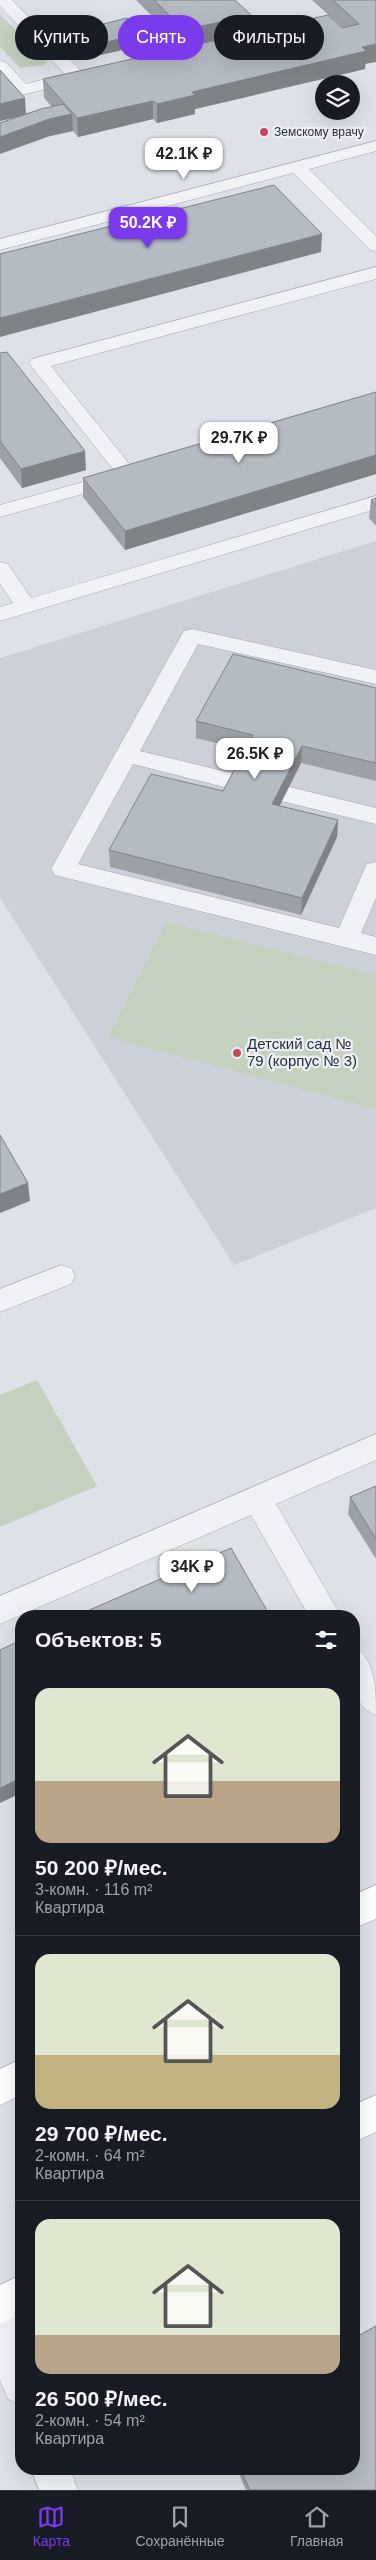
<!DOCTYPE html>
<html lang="ru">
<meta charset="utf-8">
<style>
:root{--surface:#171b24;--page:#242831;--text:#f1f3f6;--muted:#9ea1a6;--line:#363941;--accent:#7c3aed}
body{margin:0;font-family:Helvetica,sans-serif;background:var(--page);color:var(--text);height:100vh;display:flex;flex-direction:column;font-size:19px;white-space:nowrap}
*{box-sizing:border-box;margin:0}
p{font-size:16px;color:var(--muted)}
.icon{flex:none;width:28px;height:28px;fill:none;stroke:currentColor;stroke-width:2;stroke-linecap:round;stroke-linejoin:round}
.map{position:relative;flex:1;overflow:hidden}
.details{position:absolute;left:15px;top:1610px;width:345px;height:865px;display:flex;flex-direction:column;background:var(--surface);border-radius:20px;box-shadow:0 5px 20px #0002}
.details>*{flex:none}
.top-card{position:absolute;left:15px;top:15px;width:346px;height:45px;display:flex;gap:10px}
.tools{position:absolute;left:315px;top:75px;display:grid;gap:10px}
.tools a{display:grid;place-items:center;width:45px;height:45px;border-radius:50%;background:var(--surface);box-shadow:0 5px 20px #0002;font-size:25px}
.price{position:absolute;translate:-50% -42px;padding:0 11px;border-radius:10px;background:#fff;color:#222;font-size:16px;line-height:32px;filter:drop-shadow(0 1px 2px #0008)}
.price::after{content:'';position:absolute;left:50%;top:30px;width:15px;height:11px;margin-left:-8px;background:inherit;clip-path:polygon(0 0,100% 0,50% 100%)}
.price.active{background:var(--accent);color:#fff}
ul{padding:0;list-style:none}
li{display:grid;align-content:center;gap:10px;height:265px;padding:0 20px}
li+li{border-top:1px solid var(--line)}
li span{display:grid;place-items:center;height:155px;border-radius:15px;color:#555}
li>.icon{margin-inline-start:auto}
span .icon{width:90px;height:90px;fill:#fffc;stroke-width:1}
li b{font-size:21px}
h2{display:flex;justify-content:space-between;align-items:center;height:60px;padding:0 20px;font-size:21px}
.pill{padding:0 18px;border-radius:22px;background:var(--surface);box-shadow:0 5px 20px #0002;font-size:18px;line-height:45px}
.pill.active{background:var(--accent);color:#fff}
.tabs{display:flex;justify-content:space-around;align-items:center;height:70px;border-top:1px solid var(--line);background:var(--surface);font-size:14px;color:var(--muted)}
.tabs a{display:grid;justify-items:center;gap:2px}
.tabs .active{color:var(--accent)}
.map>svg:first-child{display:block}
</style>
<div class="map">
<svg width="376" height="2490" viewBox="0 0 376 2490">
<rect width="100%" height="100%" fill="#dee1e7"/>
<path fill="#ccd0d9" d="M376,541v667l-142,57 -234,-367v-240z"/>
<g fill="#c4d1bf">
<path d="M0,15l47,45 -3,5 -24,3 -20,-21z"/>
<path d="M166,922l210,53v134l-268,-72z"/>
<path d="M37,1380l60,106 -97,41v-132z"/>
</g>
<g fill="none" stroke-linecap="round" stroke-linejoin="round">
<defs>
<g id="minor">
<path d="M0,0h12l70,72 2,4 -2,4 -60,15 -6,-1 -16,-18v-15l6,1 20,22 39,-10 -65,-68z"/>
<path d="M376,141v10l-67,18 67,67v15l-6,-1 -77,-77 -293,77v-11z"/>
<path d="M376,267v12l-325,87 87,109 -3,4 -9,3 -126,35v-12l116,-32 -84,-106 -3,-4 3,-4z"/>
<path d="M376,496v13l-376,112v-14l13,-4 -13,-19v-22l8,2 23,34z"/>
<path d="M192,629l184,41v14l-178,-40 -58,107 104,25 4,6 -4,6 -8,2 -103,-26 -55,100 261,64 25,-58 3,-6 9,-2v36l-15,35 15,4v18l-313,-78 -8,-2 -4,-6 130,-233 3,-5z"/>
<path d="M285,786l91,22v16l-99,-24 -4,-6 4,-6z"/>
<path d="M61,1265l10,3 4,8 -4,8 -71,28v-23z"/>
<path d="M376,1434v26l-100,44 65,112h-32l-58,-101 -251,109v-28z"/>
<path d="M354,1648c22,11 22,41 22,67 -28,-11 -24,-42 -22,-67z"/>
<path d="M0,2305l13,6 8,20v74l-13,-6 -8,-19z"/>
<path d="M31,2469h39l8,21h-39z"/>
</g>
<g id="major">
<path d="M376,1885v34l-22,9v-33z"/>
<path d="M21,2059v36l-21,10v-36z"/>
<path d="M376,2095v37l-22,10v-37z"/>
<path d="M21,2275v39l-21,10v-39z"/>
</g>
</defs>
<use href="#minor" stroke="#a3a8b1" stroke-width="1"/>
<use href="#major" stroke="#9da6b2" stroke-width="1"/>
<use href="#minor" fill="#f0f2f5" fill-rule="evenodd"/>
<use href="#major" fill="#fff" fill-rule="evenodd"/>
</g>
<g fill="#9ca1a8">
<path d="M136,0h99l16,15v17l92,-4 -31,-28h64l-11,69 -170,40v5l-38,9 -4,-4 -75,18 -5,-6 -23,5 -29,-20 -21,5v-51l25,28v16l27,-7 -8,-9 -1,-19 141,-31z"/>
<path d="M80,30l63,15 -47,11 -16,-15z"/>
<path d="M0,353l86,117 -64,18 -22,-30z"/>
<path d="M376,392v82l-251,76 -42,-53v-19z"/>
<path d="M376,498v28l-7,-8 2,-18z"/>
<path d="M376,688v93l-75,-18 -22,43 59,14 -1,17 -36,78 -191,-48 -1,-17 114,-59 21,-41 -48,-12v-17z"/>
<path d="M376,1486v73l-28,-45 2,-17z"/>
<path d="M237,2469h117l22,21h-130z"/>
</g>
<g fill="#7f8388">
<path d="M251,15v18l-67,15v-18z"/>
<path d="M143,33v12l-47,11 -1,-11z"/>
<path d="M376,44v18l-11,2v5l-170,40v5l-38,9v-19l35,-12z"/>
<path d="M25,98l1,17 -26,6v-17z"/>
<path d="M153,101v18l-75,18 -1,-19z"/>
<path d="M72,114l1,17 -23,5 -50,18v-17l49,-18z"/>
<path d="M322,234l-1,18 -321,85v-19z"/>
<path d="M85,451l1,19 -64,18 -1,-19z"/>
<path d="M376,455v19l-251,76v-19z"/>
<path d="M302,746l-1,17 -29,58v-17z"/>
<path d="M338,820l-1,17 -36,78 1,-17z"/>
<path d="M28,1183l2,18 -30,12v-19z"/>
<path d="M21,1778v15l-21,10v-15z"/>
</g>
<g fill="#b5bbc3" stroke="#7f8388">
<path d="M154,0h81l16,15 -67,15z"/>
<path d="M333,0h43v44l-14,3 4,4 -174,41 3,3 -38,9 -4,-3 -76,17 -34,-39 285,-64 14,13 17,-4z"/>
<path d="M127,18l16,15 -48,12 -15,-15z"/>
<path d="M0,70l25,28 -25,6z"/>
<path d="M63,104l9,10 -23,5 -49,18v-14l41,-14z"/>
<path d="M274,185l48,49 -322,84v-64z"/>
<path d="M7,352l78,99 -64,18 -21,-28v-88z"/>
<path d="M376,392v63l-251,76 -42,-53z"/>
<path d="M376,498v8l-5,-6z"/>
<path d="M233,654l143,34v75l-74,-17 -30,58 66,16 -36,78 -193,-48 42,-76 72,17 30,-56 -57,-14z"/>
<path d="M0,1135l28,48 -28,11z"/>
<path d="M376,1486v53l-26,-42z"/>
<path d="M231,1548l39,68h-194z"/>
<path d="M21,1640v138l-21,10v-138z"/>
<path d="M376,2326v164h-126l-10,-21h114v-131z"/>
</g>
<g fill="#ca455a" stroke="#edf0f5" stroke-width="2">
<circle cx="264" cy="132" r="5"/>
<circle cx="237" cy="1053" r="5"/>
</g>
<g text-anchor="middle" stroke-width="4.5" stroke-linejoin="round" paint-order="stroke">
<g font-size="12" fill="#272f3d" stroke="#edf0f5" text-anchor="start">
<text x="274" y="136">Земскому врачу</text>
</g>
<g font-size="15" fill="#272f3d" stroke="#edf0f5" text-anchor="start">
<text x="247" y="1049">Детский сад №<tspan x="247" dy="17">79 (корпус № 3)</tspan></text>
</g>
</g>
</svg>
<div class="tools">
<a><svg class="icon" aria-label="layers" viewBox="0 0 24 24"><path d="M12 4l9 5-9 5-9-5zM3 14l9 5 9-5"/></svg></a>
</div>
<b class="price" style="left:184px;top:180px">42.1K ₽</b>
<b class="price active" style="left:148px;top:249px">50.2K ₽</b>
<b class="price" style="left:239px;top:464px">29.7K ₽</b>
<b class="price" style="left:255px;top:780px">26.5K ₽</b>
<b class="price" style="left:192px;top:1593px">34K ₽</b>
<div class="top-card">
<a class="pill">Купить</a>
<a class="pill active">Снять</a>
<a class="pill">Фильтры</a>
</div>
<section class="details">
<h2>Объектов: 5<svg class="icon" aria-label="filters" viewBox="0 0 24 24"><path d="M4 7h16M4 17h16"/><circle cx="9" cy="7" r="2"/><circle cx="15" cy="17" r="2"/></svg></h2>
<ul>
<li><span style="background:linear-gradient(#dfe7d0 60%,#b9a48a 0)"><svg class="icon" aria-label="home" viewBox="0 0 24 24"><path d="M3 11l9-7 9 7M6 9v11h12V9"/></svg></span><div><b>50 200 ₽/мес.</b><p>3-комн. · 116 m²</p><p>Квартира</p></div></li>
<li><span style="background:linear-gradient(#dfe7d0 65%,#c2b280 0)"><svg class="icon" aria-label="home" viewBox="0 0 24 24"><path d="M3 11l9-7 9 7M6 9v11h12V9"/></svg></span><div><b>29 700 ₽/мес.</b><p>2-комн. · 64 m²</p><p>Квартира</p></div></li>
<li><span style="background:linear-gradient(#dfe7d0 75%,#b9a48a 0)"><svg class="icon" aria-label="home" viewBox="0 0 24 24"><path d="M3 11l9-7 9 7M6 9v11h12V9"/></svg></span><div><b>26 500 ₽/мес.</b><p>2-комн. · 54 m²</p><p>Квартира</p></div></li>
</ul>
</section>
</div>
<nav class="tabs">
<a class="active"><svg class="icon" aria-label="map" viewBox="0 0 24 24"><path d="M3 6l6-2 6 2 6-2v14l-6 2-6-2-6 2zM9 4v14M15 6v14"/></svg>Карта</a>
<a><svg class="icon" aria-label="saved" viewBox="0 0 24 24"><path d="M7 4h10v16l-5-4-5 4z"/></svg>Сохранённые</a>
<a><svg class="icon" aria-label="home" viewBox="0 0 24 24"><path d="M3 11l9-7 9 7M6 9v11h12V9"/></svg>Главная</a>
</nav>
